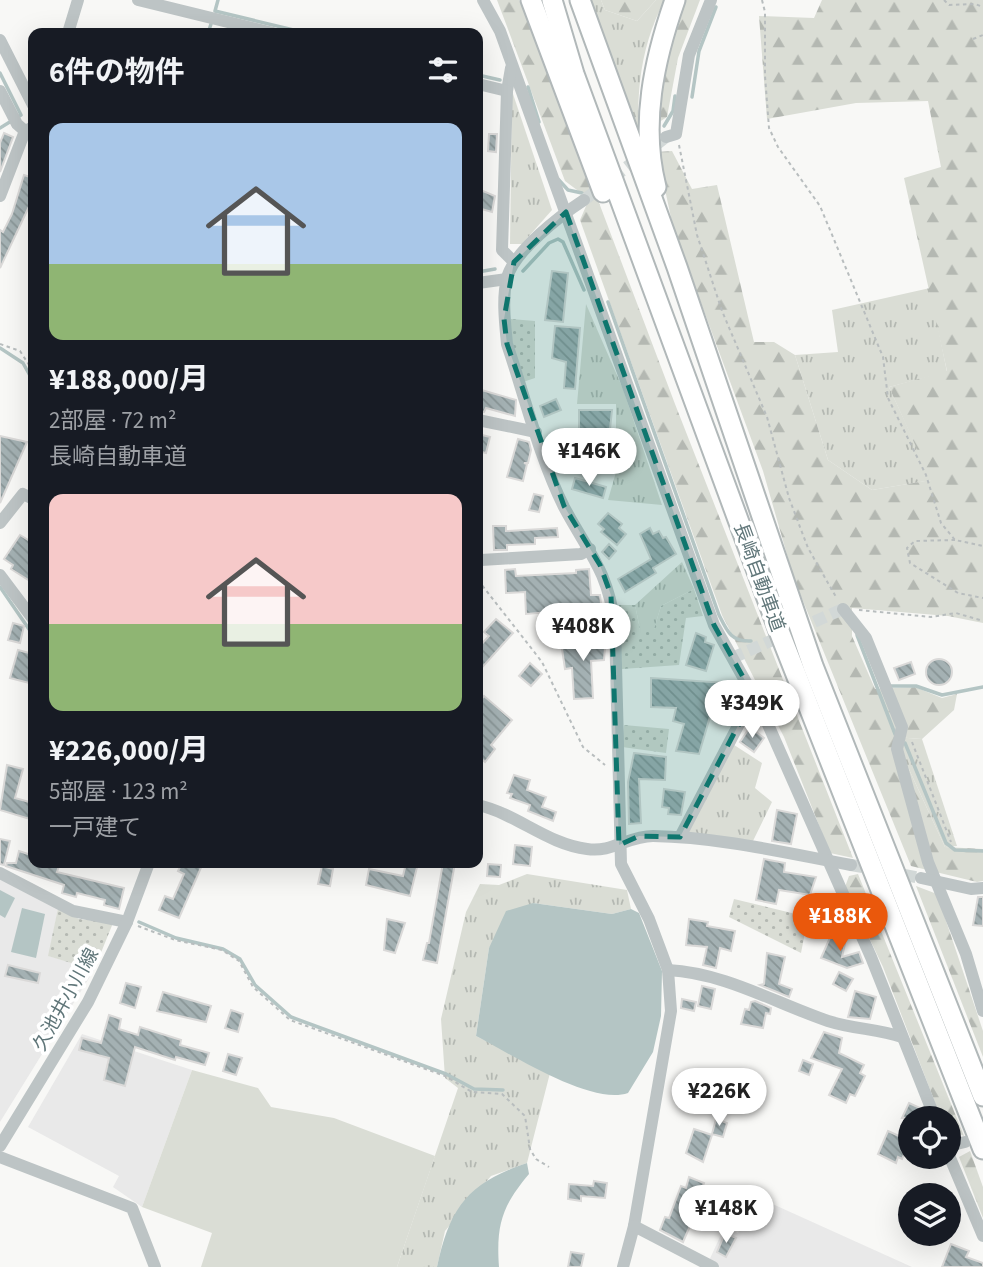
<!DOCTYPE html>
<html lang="ja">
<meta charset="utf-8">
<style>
:root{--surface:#171b24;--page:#20242c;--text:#f1f3f6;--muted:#9ea1a6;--accent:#ea580c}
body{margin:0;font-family:"Source Sans 3","Noto Sans JP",sans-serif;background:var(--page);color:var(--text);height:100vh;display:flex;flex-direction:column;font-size:26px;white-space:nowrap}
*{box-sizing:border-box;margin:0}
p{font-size:23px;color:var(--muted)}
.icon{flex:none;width:38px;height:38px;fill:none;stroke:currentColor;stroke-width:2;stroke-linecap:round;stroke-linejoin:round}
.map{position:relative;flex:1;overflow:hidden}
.side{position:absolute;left:28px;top:28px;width:455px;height:840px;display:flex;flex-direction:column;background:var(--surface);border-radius:14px;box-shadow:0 7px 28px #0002}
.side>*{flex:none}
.tools{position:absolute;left:898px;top:1106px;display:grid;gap:14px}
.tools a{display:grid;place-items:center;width:63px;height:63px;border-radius:50%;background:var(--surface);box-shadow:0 7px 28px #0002;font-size:35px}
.price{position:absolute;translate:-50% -60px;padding:0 16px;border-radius:24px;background:#fff;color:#222;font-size:23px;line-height:46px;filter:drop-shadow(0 2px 4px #0008)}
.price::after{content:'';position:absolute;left:50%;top:42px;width:21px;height:16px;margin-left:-10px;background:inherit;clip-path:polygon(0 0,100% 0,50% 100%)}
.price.active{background:var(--accent);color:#fff}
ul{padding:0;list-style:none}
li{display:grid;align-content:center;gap:14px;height:371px;padding:0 21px}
li span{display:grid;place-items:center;height:217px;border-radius:14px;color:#555}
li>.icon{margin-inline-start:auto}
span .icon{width:126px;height:126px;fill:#fffc;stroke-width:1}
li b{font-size:30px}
h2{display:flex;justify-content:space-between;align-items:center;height:84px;padding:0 21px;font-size:30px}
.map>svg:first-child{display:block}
</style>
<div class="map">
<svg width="983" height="1267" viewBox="0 0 983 1267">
<defs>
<pattern id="grass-tufts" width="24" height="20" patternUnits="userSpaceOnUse" patternTransform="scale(1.75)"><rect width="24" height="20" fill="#daddd5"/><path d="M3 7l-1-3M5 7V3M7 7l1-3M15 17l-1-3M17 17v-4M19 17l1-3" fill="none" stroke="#b4b8b2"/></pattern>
<pattern id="forest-firs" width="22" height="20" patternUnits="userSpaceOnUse" patternTransform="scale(1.75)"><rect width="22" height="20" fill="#daddd5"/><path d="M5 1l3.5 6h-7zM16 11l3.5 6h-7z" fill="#b4b8b2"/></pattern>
<pattern id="park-dots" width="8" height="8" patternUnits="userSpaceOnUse" patternTransform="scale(1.75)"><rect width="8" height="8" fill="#daddd5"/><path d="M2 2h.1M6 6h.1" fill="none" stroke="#b4b8b2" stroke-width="1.8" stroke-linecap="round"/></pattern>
<pattern id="building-back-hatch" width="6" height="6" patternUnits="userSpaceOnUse" patternTransform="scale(1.75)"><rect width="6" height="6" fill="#a4b1b3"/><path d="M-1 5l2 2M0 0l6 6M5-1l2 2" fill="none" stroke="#899596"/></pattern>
</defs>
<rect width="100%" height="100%" fill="#f8f8f6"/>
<g fill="#e9e9e9">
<path d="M0,878l58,30 -9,48 45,14 -94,152z"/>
<path d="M82,1034l110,36 -50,137 -29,-20 6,-11 -91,-49z"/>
<path d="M755,1196l157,71h-196l-8,-4 16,-35 14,5z"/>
</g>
<g fill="url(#grass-tufts)">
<path d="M588,0h13l4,10 32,11 19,-21h9c-28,51 -30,107 -24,164z"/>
<path d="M512,91l40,119 -30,34h-12z"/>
<path d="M930,288l17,84 -58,15 43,93 -60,10 -44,-30 -33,-105 43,-3 -6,-42z"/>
<path d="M586,304l37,85 39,116 -54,-5 8,-28v-68h-39z"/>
<path d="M682,562l12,27 -33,17 -7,23h-14l-5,-24z"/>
<path d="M894,737l28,2 35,107 -12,1z"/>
<path d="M731,743l31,20 -7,25 17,14 -20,41 -65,-11z"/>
<path d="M527,874l100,16 4,19 -19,5 -79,-11 -44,45 -13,88 74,37 -23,90 -36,13 -46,55 -8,36h-40l61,-179 -13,-10 -4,-59 25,-107 14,-28 19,1z"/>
</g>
<g fill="url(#forest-firs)">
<path d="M497,0h22l11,20 145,384 178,454 -23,-5 -46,-116 -62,-122 -142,-395 9,-21 -24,-18z"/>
<path d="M601,0h55l-19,21 -32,-11z"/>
<path d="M685,0h15l-22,58 -11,59 -14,9 24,-113z"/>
<path d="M822,0h161v623l-35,-7 -96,-8v28l23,53 40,-2 27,11 15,-4 -3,16 -32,29 -28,-2 51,110 38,2v32l-6,1 -66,-16 -117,-287 -31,-108 -90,-244 -16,-75 15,-1 20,38 25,-4 37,157h20l21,13 33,105 44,30 59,-10 -42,-93 58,-16 -43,-193 37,-11 -13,-66 -72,2 -89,16 -8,-103 55,2z"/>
<path d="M858,874l106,262 -15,-7 -1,-11h-7l-58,-151 -38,-80 4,-11z"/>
<path d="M916,886l21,8 46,137v26z"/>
<path d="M970,1151l13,36v31l-24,-61z"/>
</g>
<g fill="url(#park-dots)">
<path d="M511,319l24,2v57l-12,4 -13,-41z"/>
<path d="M694,589l9,27 -17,2 -7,47 -57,4 -3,-64h16l5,24h14l7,-23z"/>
<path d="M624,725l45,4 -3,24 -44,-6z"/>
<path d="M734,899l74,18 -7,36 -72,-36z"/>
<path d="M58,908l21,11 34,4 -19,47 -46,-14z"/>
</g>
<path fill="#daddd5" d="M192,1070l66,18 13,19 63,11 101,38 -38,111h-196l11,-34 -70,-26z"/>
<g fill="#b4c5c4">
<path d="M0,890l15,8 -10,20 -5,-3z"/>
<path d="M533,903l79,11 19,-5 8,4 23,58 -1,45 -8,36 -25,41c-37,13 -117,-39 -152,-57l13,-88 17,-37z"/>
<path d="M22,908l23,6 -9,44 -25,-6z"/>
<path d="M527,1163l2,11c-27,32 -33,51 -30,93h-62c13,-60 31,-84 90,-104z"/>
</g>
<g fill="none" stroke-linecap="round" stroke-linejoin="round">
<g stroke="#b4c5c4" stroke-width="3.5">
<path d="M218,0l-3,11 91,22"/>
<path d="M208,33l3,-9"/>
<path d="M0,73l21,42 -21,13"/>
<path d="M478,75l22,5"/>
<path d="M528,87l11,35"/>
<path d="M692,97l7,-46 17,-44"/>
<path d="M664,126l9,-15 2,-15"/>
<path d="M558,179l10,11 14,3"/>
<path d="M523,271l26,-28 9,-4 5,3 21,48"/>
<path d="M478,272l17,-3"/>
<path d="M608,302l111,313c8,16 12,27 32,26"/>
<path d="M0,348l23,15 10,18"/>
<path d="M0,587l33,48"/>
<path d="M857,635l38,99"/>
<path d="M891,686h25l26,9 41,-8"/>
<path d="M905,743l41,100 9,7 28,1"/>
<path d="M139,922l37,16 47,11 17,10 15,26 36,32 155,57 28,15 29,1"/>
</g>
</g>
<g fill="url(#building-back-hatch)" stroke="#dad9d8" stroke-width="2">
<path d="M4,133l9,4 -13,35v-29z"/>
<path d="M489,134h8l-1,18 -8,-1z"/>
<path d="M24,175l9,3v20l-33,70v-38l3,2 9,-18z"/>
<path d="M478,189l17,7 -3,16 -14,-4z"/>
<path d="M552,271l16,2 -5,49 -18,-2z"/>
<path d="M555,326l25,2 -5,61 -11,-1 2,-26 -14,-4z"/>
<path d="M478,389l38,11 -1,16 -29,-8 -2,4 -6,-1z"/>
<path d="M556,399l5,11 -17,7 -4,-11z"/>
<path d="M579,410h33l-5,48h-15l1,5h-14z"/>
<path d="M478,434l12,3 -4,16 -8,-2z"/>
<path d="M0,436l27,6 -27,61z"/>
<path d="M518,439l11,3 2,8 -3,13h-4l3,1 -4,17 -16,-4z"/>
<path d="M575,478l31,9 -3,11 -31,-9z"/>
<path d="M534,494l9,2 -4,16 -10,-2z"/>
<path d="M608,513l14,11 -3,4 7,6 -9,11 -16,-13 3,-3 -6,-5z"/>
<path d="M493,526h13v5l51,-3 1,9 -23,1v6l-28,1v5h-13z"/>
<path d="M650,528l3,6 6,-3 4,7 3,-1 10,17 -23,14 3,5 -31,19 -7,-13 33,-20 -11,-25z"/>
<path d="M20,535l13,8v40l-22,-14 2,-4 -9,-6z"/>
<path d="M609,544l7,7 -7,8 -7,-7z"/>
<path d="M515,569l1,7 60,-3v-3l13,-1 2,26h9l2,17 -13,1 -1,-4 -62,5 -1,-22 -19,1 -1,-23z"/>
<path d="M496,619l17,14 -35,39v-24l11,-12 -5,-4z"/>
<path d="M13,623l11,3 -4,17 -12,-3z"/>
<path d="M696,633l10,4 -1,5 9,3 -8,26 -20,-6z"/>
<path d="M606,635l-2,25 -13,1 2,37 -19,1 -2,-31 -7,1 -4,-27z"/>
<path d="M18,650l15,4v30l-23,-6z"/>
<circle cx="939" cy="672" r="13"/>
<path d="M911,662l4,12 -16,6 -5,-12z"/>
<path d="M530,663l12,11 -11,12 -12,-10z"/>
<path d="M651,678l76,5 7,10 -5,9 4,2 -7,13 -14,-7 -13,44 -23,-3 8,-27 -11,-3 3,-13 -25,-1z"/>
<path d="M484,696l28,24 -21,25 4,4 -10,13 -7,-6v-52z"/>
<path d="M750,727l14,11 -10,14 -14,-10z"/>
<path d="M634,753l32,4 -1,23 -26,-1 2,44 -12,1 -1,-42z"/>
<path d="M7,765l16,4 -8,29 18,5v17l-33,-10z"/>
<path d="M514,775l16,5 -3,10 19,7 -4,10 14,5 -3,9 -25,-10 2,-6 -20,-7 2,-4 -5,-1z"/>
<path d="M664,789l21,3 -4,23 -13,-1 1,-6 -7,-1z"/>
<path d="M777,810l20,4 -6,30 -19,-3z"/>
<path d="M0,839l10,2 -6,24 -4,-1z"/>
<path d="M515,845l17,2 -2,19 -17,-2z"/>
<path d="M19,851l12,4 1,8 27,3 -2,6 67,16 -5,21 -15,-4 1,-5 -28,-7 -1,4 -14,-4 2,-8 -58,-19 1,-3h9z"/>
<path d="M764,859l21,4 -1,9 32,5 -6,18 -31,-5 -3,14 -20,-4z"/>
<path d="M182,863h21l-24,55 -20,-8 6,-14 8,3 11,-25 -6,-3z"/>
<path d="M406,863h12l-8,33 -44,-11 3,-16 34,7z"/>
<path d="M443,863h12l-18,100 -14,-3 4,-17h2z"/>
<path d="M488,864l13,1 -1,12 -13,-1z"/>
<path d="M322,866l11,3 -3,17 -12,-2z"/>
<path d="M978,897h5v29l-10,-1z"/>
<path d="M387,919l18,4 -10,30 -11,-3z"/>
<path d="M689,919l19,3 -1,4 28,5 -4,20 -11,-3 -4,20 -13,-3 4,-18 -21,-2z"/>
<path d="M832,933l14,6 -4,18 17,-5 4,11 -16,5 -26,-10z"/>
<path d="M767,953l18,4 -6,27 13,5 -3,8 -29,-12 4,-1z"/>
<path d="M8,965l32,8 -2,10 -33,-7z"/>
<path d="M839,972l14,7 -7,12 -13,-7z"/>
<path d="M126,983l15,4 -6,21 -15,-5z"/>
<path d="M702,986l13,3 -4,20 -13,-3z"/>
<path d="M855,991l21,6 -6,22 -22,-2z"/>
<path d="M163,992l48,14 -5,16 -49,-11z"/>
<path d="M682,999l14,3 -2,9 -13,-3z"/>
<path d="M755,1001l16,7 -1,6 -4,-1 -3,15 -22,-4 4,-15 4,1 2,-8z"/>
<path d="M231,1010l12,4 -5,18 -13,-4z"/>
<path d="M109,1015l12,4 -2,10 19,6 2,-8 41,13 -1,5 29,8 -4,12 -29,-8 -1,3 -40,-13 -10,39 -21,-6 5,-22 -30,-8 3,-12 19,5z"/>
<path d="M824,1032l18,6 -3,15 25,12 -4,8 5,3 -10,20 -5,-2 -4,9 -17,-8 13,-26 -31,-11z"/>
<path d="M228,1054l14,4 -6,17 -13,-4z"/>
<path d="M803,1060l10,4 -4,11 -10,-4z"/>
<path d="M909,1103l11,5 -1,3 7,7h-24z"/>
<path d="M716,1119l11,4 -4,14 -11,-3z"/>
<path d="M694,1129l18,6 -9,27 -17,-9z"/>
<path d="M888,1131l22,10 -8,18 -4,-2 -2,6 -18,-9z"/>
<path d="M689,1177l15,6 -7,19 3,1 -17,39 -23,-12 5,-13 4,1 12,-32 5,2z"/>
<path d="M594,1181l13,2 -2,15 -24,-2v5l-13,-2 1,-15 24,2z"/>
<path d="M725,1233l11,5 -10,19 -9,-5z"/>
<path d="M951,1244l18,7 -3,6 17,6v4h-41z"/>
<path d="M571,1252l13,2 -3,13h-13z"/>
</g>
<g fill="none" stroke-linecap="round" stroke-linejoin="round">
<g stroke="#d2d8d7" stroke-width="12" stroke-dasharray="12 6" stroke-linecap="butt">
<path d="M584,200l82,-63"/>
<path d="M732,658l111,-49"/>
<path d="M851,865l70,13"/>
</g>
<defs>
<g id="highway">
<path d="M531,0l72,192"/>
<path d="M552,0l22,74 205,557 204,518"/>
<path d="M580,0l97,267 136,399 170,430"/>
<path d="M656,187c-16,-63 -2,-127 19,-187"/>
</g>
</defs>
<use href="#highway" stroke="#b1b8b9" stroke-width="23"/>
<g stroke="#b8bdbe" stroke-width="2" stroke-dasharray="3.5 3.5" stroke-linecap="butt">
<path d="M762,0l3,12v64l4,52 9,19 42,59 63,151 5,41 38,77 15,48 14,17 28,6"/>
<path d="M944,0l5,5 26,-1 8,3"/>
<path d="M973,39l10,-4"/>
<path d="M679,145l18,90 25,76 45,106 22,81 19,50 28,49"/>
<path d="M0,344l20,7 13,20"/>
<path d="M955,540l-40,1 -8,7 3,15 48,30 25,5"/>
<path d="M478,580l64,82 41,85 22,18"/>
<path d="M859,610l72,7 25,-4 27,8"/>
<path d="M912,742l39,100"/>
<path d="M138,926l37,14 47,10 17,11 14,26 37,33 155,56 27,16 30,2 23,22 5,33 6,10 13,8"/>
</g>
<g stroke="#bdc4c5" stroke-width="12">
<path d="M138,0l135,33"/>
<path d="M483,0l17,31 214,594 48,86 109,246 64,161"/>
<path d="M68,33l10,-33"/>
<path d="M0,40l33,65"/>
<path d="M511,68l-4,23 -5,159 12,12"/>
<path d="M478,84l29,7"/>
<path d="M0,91l17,33 8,7"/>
<path d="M666,137l10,-3 13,-79 22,-55"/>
<path d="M0,196l25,-65 8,-4"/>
<path d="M584,200c-23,15 -70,51 -77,78 -5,20 -2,45 0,66 18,53 32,113 57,163 25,47 43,61 51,118l6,239 28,55 19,51 3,41 -37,215 -11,41"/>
<path d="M478,283l29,-4"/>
<path d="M478,420l58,12"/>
<path d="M0,523l23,-29 10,5"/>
<path d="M481,560l100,-6 9,-5"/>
<path d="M0,575l33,44"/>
<path d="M843,609l23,29 36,89 -5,22 31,113 38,92 17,57"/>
<path d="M478,805c39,9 69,39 109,44 25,4 41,-13 66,-13 66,1 133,17 198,29"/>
<path d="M680,837l60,-115 22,-11"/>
<path d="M0,873l73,38 54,11"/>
<path d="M921,878l50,11 12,-1"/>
<path d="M668,970c57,3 107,33 160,51 25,8 50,8 74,16"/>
<path d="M0,1146l88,-144 39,-80 22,-59"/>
<path d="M948,1146l17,-4"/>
<path d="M948,1153l35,83"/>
<path d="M0,1157l132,51 23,59"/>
<path d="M634,1226l79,41"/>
</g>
<use href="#highway" stroke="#fff" stroke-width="19"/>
</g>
<path fill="#0f766e" fill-opacity="0.2" stroke="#0f766e" stroke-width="5" stroke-dasharray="14 9" stroke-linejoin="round" d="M566,212l148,413 48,86 -22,11 -60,115 -41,-1 -20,9 -8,-250 -11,-30 -36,-59 -57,-162 -3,-25 10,-57z"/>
<g text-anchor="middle" stroke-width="7" stroke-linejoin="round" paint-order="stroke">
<g font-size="19" fill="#607679" stroke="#fff">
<text transform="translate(760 577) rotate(70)" y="7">長崎自動車道</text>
<text transform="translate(65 999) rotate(-61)" y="7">久池井小川線</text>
</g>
</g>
</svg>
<div class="tools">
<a><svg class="icon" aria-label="locate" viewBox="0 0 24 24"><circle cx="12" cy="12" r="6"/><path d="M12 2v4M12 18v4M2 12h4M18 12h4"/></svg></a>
<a><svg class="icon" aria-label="layers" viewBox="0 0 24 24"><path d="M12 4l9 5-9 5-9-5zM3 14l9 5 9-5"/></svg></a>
</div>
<b class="price" style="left:589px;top:488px">¥146K</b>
<b class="price" style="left:583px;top:663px">¥408K</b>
<b class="price" style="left:752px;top:740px">¥349K</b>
<b class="price active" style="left:840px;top:953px">¥188K</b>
<b class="price" style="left:719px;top:1128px">¥226K</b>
<b class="price" style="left:726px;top:1245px">¥148K</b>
<section class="side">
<h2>6件の物件<svg class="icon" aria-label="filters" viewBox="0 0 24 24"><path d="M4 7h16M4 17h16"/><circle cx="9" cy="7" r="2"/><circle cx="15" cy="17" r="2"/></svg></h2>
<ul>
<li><span style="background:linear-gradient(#a9c7e8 65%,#8fb573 0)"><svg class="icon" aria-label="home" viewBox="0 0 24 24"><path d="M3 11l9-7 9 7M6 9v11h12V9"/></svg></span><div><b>¥188,000/月</b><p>2部屋 · 72 m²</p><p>長崎自動車道</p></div></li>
<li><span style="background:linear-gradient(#f6c9c9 60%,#8fb573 0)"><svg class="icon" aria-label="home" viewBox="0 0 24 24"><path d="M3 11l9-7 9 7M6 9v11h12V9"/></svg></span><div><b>¥226,000/月</b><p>5部屋 · 123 m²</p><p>一戸建て</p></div></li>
</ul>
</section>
</div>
